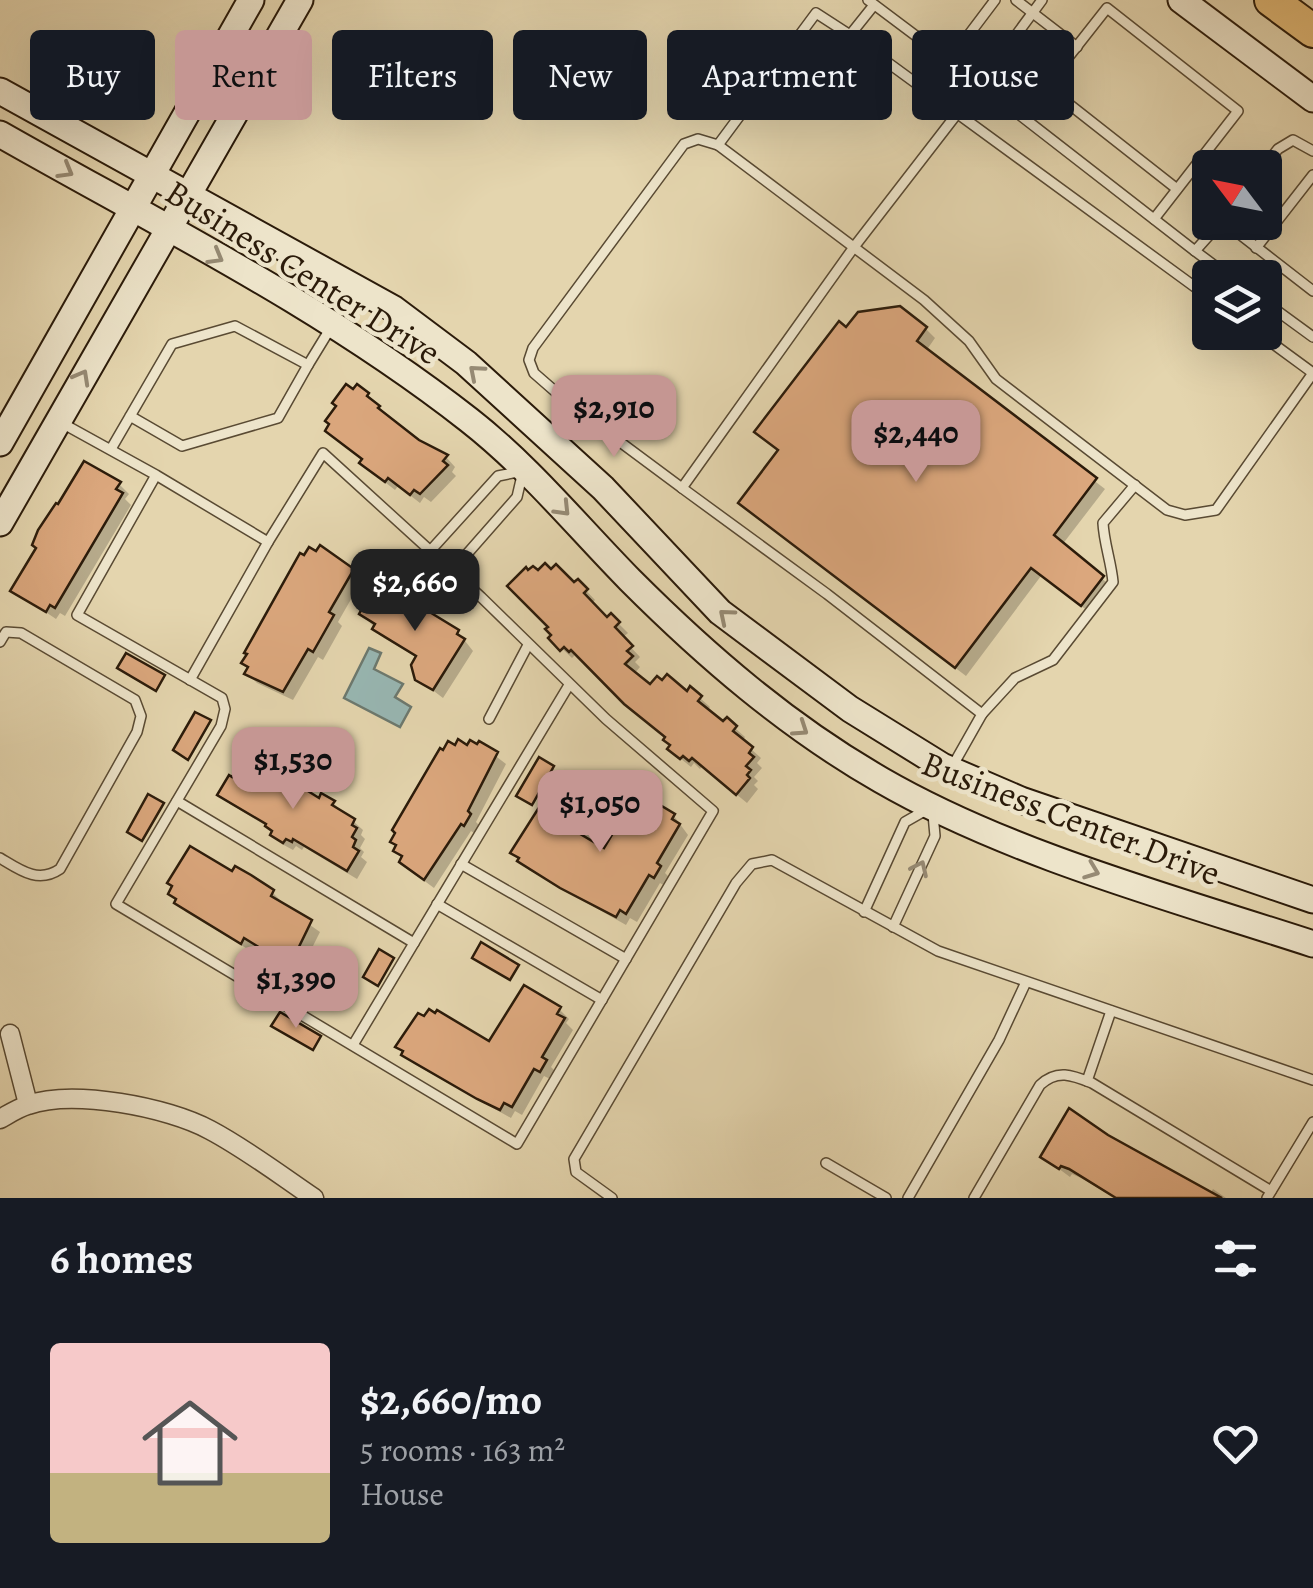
<!DOCTYPE html>
<meta charset="utf-8">
<style>
:root{--surface:#171b24;--page:#20242c;--text:#f1f3f6;--muted:#9ea1a6;--accent:#c59692}
body{margin:0;font-family:Alegreya,serif;background:var(--page);color:var(--text);height:100vh;display:flex;flex-direction:column;font-size:38px;white-space:nowrap}
*{box-sizing:border-box;margin:0}
p{font-size:32px;color:var(--muted)}
.icon{flex:none;width:55px;height:55px;fill:none;stroke:currentColor;stroke-width:2;stroke-linecap:round;stroke-linejoin:round}
.map{position:relative;height:1198px;overflow:hidden}
.details{display:flex;flex-direction:column;background:var(--surface);flex:1}
.details>*{flex:none}
.guide{position:absolute;left:30px;top:30px;width:1255px;height:90px;display:flex;gap:20px}
.needle{width:65px;rotate:302deg}
.tools{position:absolute;left:1192px;top:150px;display:grid;gap:20px}
.tools a{display:grid;place-items:center;width:90px;height:90px;border-radius:10px;background:var(--surface);box-shadow:0 10px 40px #0002;font-size:50px}
.price{position:absolute;translate:-50% -85px;padding:0 22px;border-radius:20px;background:var(--accent);color:#111;font-size:32px;line-height:65px;filter:drop-shadow(0 2px 5px #0008)}
.price::after{content:'';position:absolute;left:50%;top:60px;width:30px;height:22px;margin-left:-15px;background:inherit;clip-path:polygon(0 0,100% 0,50% 100%)}
.price.active{background:#222;color:#fff}
ul{padding:0;list-style:none}
li{display:flex;align-items:center;gap:30px;height:250px;padding:0 50px}
li span{display:grid;place-items:center;flex:none;width:280px;height:200px;border-radius:10px;color:#555}
li>.icon{margin-inline-start:auto}
span .icon{width:120px;height:120px;fill:#fffc;stroke-width:1}
li b{font-size:42px}
h2{display:flex;justify-content:space-between;align-items:center;height:120px;padding:0 50px;font-size:42px}
.pill{padding:0 35px;border-radius:10px;background:var(--surface);box-shadow:0 10px 40px #0002;font-size:35px;line-height:90px}
.pill.active{background:var(--accent);color:#111}
.map>svg:first-child{display:block}
</style>
<div class="map">
<svg width="1313" height="1198" viewBox="0 0 1313 1198">
<rect width="100%" height="100%" fill="#e4d5ae"/>
<filter id="stains"><feTurbulence type="fractalNoise" baseFrequency=".002" numOctaves="4"/><feColorMatrix values="0 0 0 0 .2 0 0 0 0 .09 0 0 0 0 .02 0 0 0 .5 -.17"/></filter>
<radialGradient id="worn" r=".72"><stop offset=".6" stop-color="#630" stop-opacity="0"/><stop offset="1" stop-color="#630" stop-opacity=".3"/></radialGradient>
<path fill="#98b7b3" stroke="#6c796f" stroke-width="2.5" d="M369,648l12,5 -7,16 29,15 -8,13 16,10 -11,20 -56,-29z"/>
<g fill="#0003">
<path d="M926,329l9,9 -9,13 179,138 -43,56 50,42 -20,27 -51,-38 -75,100 -216,-164 97,-182z"/>
<path d="M357,387l60,55 29,15 9,10 -3,5 4,4 -25,26 -7,-5 -4,6 -22,-17 -3,4 -23,-18 -19,-79z"/>
<path d="M85,464l34,20 10,10 -4,5 6,6 -66,111 -5,-3 -4,6 -43,-29z"/>
<path d="M352,571l10,9 -24,42 4,4 -19,34 -5,-3 -25,43 -36,-17 -10,-10z"/>
<path d="M578,582l17,18 -4,4 16,16 4,-4 17,17 -6,5 18,19 -5,5 5,5 -6,7 16,14 50,10 10,9 -3,4 17,14 3,-4 18,16 -3,4 19,17 -4,5 5,5 -8,9 4,4 -4,4 4,4 -11,14 -45,-37 -2,3 -6,-6 -3,4 -11,-9 -12,-20 -86,-80 -2,2 -5,-5 -3,3 -21,-20z"/>
<path d="M362,614l96,18 15,19 -30,47 -25,-19v-21l-34,-20z"/>
<path d="M196,715l14,9 -20,35 -14,-9z"/>
<path d="M480,744l26,20 -30,58 3,3 -5,8 -3,-2 -37,57 -23,-17 -15,-21 72,-102z"/>
<path d="M540,761l14,8 -20,35 -14,-8z"/>
<path d="M279,776l14,3 27,22 13,2 30,27 -2,5 4,4 -5,9 4,4 -3,5 6,5 -10,17 -53,-32 -2,3 -6,-4 -3,4 -11,-6 -12,-16 -40,-24 -10,-9z"/>
<path d="M674,816l14,19 -23,38 4,4 -4,9 -5,-3 -23,39 -7,-4 -4,7 -97,-55 -16,-18 92,-1z"/>
<path d="M233,875l39,17 10,10 -2,2 40,28 -16,32 -6,-3 -5,8 -39,-23 -3,5 -65,-39 -9,-10z"/>
<path d="M559,1009l10,10 -3,4 7,7 -22,37 4,4 -5,8 -6,-3 -22,39 -7,-4 -4,7 -97,-54 -10,-10 86,-9z"/>
<path d="M1107,1137l103,57 3,-5 13,9h-111l-34,-20 -9,-4 -2,3 -27,-20z"/>
</g>
<g fill="#dba77d" stroke="#2b1b0a" stroke-width="2.5">
<path d="M900,306l27,21 -10,14 180,137 -43,57 50,41 -23,30 -50,-38 -76,100 -217,-165 40,-53 -24,-18 85,-111 7,6 12,-15z"/>
<path d="M346,384l7,5 4,-5 12,9 -2,3 13,10 -2,2 41,32 29,15 -5,6 5,4 -28,29 -6,-4 -4,5 -22,-17 -3,4 -26,-19 3,-4 -37,-28 4,-7 -4,-3 11,-15 -4,-3z"/>
<path d="M84,461l37,21 -5,7 7,4 -68,115 -5,-3 -4,7 -36,-21 26,-43 -4,-3 6,-15 18,-27 2,1z"/>
<path d="M320,545l34,24 -25,43 5,3 -13,23 -8,14 -5,-3 -25,43 -39,-18 4,-7 -7,-4 6,-9 -3,-1 56,-100 4,2 5,-8 7,4z"/>
<path d="M545,563l6,6 5,-5 18,18 4,-3 10,10 -4,4 23,24 4,-4 9,9 -5,5 18,19 -6,5 6,5 -8,8 25,20 7,-8 5,4 5,-6 20,17 3,-5 12,10 -4,5 25,20 4,-4 10,9 -4,5 20,16 -4,6 5,4 -8,9 5,4 -4,5 3,3 -14,17 -44,-37 -3,3 -6,-5 -3,3 -13,-10 3,-4 -7,-5 2,-3 -41,-33 -53,-54 -2,2 -5,-5 -4,4 -12,-13 3,-3 -6,-6 3,-2 -41,-41 19,-19 2,3 5,-4 5,4z"/>
<path d="M374,588l49,20 36,22 -2,4 8,5 -32,51 -18,-10 -4,-15 5,-9 -44,-27 3,-5 -16,-10z"/>
<path d="M126,653l39,22 -9,16 -39,-23z"/>
<path d="M195,712l16,8 -23,40 -15,-10z"/>
<path d="M458,739l9,6 3,-5 7,4 2,-3 19,11 -30,59 3,3 -7,12 -3,-2 -37,56 -25,-18 3,-6 -9,-5 3,-6 -6,-3 5,-9 -3,-3 48,-82 3,2 5,-9 7,4z"/>
<path d="M539,757l15,9 -22,39 -16,-9z"/>
<path d="M255,759l23,14 3,-4 13,8 -2,4 27,17 2,-5 14,8 -3,4 23,14 -3,6 5,3 -5,9 4,3 -3,7 6,4 -12,20 -54,-32 -1,3 -6,-3 -3,4 -13,-8 2,-4 -7,-5 1,-2 -49,-29 12,-20 3,2 3,-5 4,2 6,-10 6,4z"/>
<path d="M640,793l35,21 -3,5 8,5 -23,39 4,3 -7,12 -5,-3 -23,39 -6,-4 -4,7 -56,-29 -43,-27 2,-3 -9,-5 28,-44 66,39 28,-47 3,1z"/>
<path d="M148,794l16,9 -22,38 -15,-9z"/>
<path d="M190,846l42,25 3,-5 16,9 23,15 -3,6 41,24 -18,37 -6,-4 -5,9 -39,-24 -3,6 -67,-41 2,-4 -8,-5 4,-8 -5,-3z"/>
<path d="M481,942l38,23 -9,15 -38,-22z"/>
<path d="M379,949l15,9 -16,28 -15,-9z"/>
<path d="M524,985l37,22 -4,7 8,4 -23,39 5,3 -7,12 -6,-3 -22,38 -8,-4 -4,7 -23,-11 -76,-44 2,-4 -8,-4 23,-34 6,3 5,-7 6,4 2,-3 52,31z"/>
<path d="M280,1012l41,24 -8,14 -42,-24z"/>
<path d="M1069,1108l39,27 114,63h-106l-47,-29 -8,-3 -2,3 -19,-12z"/>
</g>
<g fill="none" stroke-linecap="round" stroke-linejoin="round">
<defs>
<g id="lane">
<path d="M868,0l112,84 62,-84"/>
<path d="M1016,0l61,47"/>
<path d="M850,35l360,263"/>
<path d="M949,61l46,-61"/>
<path d="M1046,86l131,103"/>
<path d="M1022,116l85,-108 131,103 -84,108"/>
<path d="M718,145l206,155 45,41 27,38 171,131 18,5 31,-5 97,-137"/>
<path d="M1263,168l15,-19 15,-9 20,11"/>
<path d="M1224,222l89,69"/>
<path d="M1256,248l57,-73"/>
<path d="M1195,251l36,27"/>
<path d="M1265,302l48,35"/>
<path d="M1257,332l56,41"/>
<path d="M308,365l22,-36"/>
<path d="M573,407l109,81 172,-241 126,-163 215,167 26,-29"/>
<path d="M60,422l96,53 -79,140 145,83 3,11 -4,17 -105,178 401,240 196,-333 -107,-92 -125,-122 -158,-144 -55,89 -112,-67"/>
<path d="M550,435l23,-28 -39,-34 -5,-13 4,-12 151,-204 14,-5 20,6 98,-132 34,22 24,-30"/>
<path d="M111,449l61,-105 63,-18 73,39 -30,53 -96,28 -52,-30"/>
<path d="M682,488l145,106 155,120 -30,53"/>
<path d="M431,550l67,-74 25,-5 -6,26 -65,74"/>
<path d="M0,642l6,-10 15,1 114,67 6,16 -4,16 -77,137c-22,15 -40,1 -60,-11"/>
<path d="M190,680l78,-138"/>
<path d="M982,714l33,-36 38,-18 60,-78c-2,-21 -9,-39 -10,-59l32,-38"/>
<path d="M489,719l39,-74"/>
<path d="M177,801l237,142 -61,102"/>
<path d="M461,864l165,95"/>
<path d="M437,904l165,96"/>
<path d="M864,912l41,-90 21,-12"/>
<path d="M893,927l42,-91 -2,-22"/>
<path d="M414,943l155,-258"/>
<path d="M1087,1081l24,-70"/>
<path d="M826,1163l60,35"/>
<path d="M612,1198l-36,-26 -2,-13 162,-276 16,-19 20,-4 166,91 375,129"/>
<path d="M908,1198l91,-158 27,-58"/>
<path d="M974,1198l66,-113c17,-16 32,-10 52,-2l179,108"/>
<path d="M1267,1198l46,-76"/>
</g>
<g id="street">
<path d="M10,1034l18,70"/>
<path d="M0,1119c9,-5 18,-11 28,-14 45,-16 140,2 182,25 36,19 70,45 104,68"/>
</g>
<g id="secondary">
<path d="M1181,0l132,99"/>
<path d="M0,91l394,218 72,54 137,125 117,124 130,97 92,57 79,34 292,100"/>
<path d="M0,134c158,90 325,173 469,286 59,46 108,106 161,160 76,76 157,146 251,200 128,74 291,118 432,164"/>
<path d="M0,443l251,-443"/>
<path d="M0,523l300,-523"/>
</g>
<path id="highway" d="M1271,0l42,31"/>
</defs>
<use href="#lane" stroke="#594a33" stroke-width="12"/>
<use href="#street" stroke="#594a33" stroke-width="21"/>
<use href="#secondary" stroke="#2b1b0a" stroke-width="29"/>
<use href="#highway" stroke="#2b1b0a" stroke-width="36"/>
<use href="#lane" stroke="#ede4ca" stroke-width="9"/>
<use href="#street" stroke="#ede4ca" stroke-width="18"/>
<use href="#secondary" stroke="#ede4ca" stroke-width="25"/>
<use href="#highway" stroke="#e2ba77" stroke-width="32"/>
</g>
<defs><path id="oneway-chevron" d="M-2-3.5L2.5 0L-2 3.5" fill="none" stroke-width="1.6" stroke-linecap="round" stroke-linejoin="round" transform="scale(2.5)"/></defs>
<g stroke="#968a74">
<use href="#oneway-chevron" transform="translate(66 171) rotate(30)"/>
<use href="#oneway-chevron" transform="translate(216 257) rotate(30)"/>
<use href="#oneway-chevron" transform="translate(476 372) rotate(-139)"/>
<use href="#oneway-chevron" transform="translate(82 377) rotate(-61)"/>
<use href="#oneway-chevron" transform="translate(563 509) rotate(46)"/>
<use href="#oneway-chevron" transform="translate(726 616) rotate(-140)"/>
<use href="#oneway-chevron" transform="translate(801 729) rotate(34)"/>
<use href="#oneway-chevron" transform="translate(920 868) rotate(-65)"/>
<use href="#oneway-chevron" transform="translate(1092 871) rotate(21)"/>
</g>
<g text-anchor="middle" stroke-width="9" stroke-linejoin="round" paint-order="stroke">
<g font-size="35" fill="#2b1b0a" stroke="#ede4ca">
<text transform="translate(303 272) rotate(32)" y="12">Business Center Drive</text>
<text transform="translate(1071 818) rotate(21)" y="12">Business Center Drive</text>
</g>
</g>
<rect width="100%" height="100%" filter="url(#stains)"/>
<rect width="100%" height="100%" fill="url(#worn)"/>
</svg>
<div class="tools">
<a><svg class="needle" viewBox="-14 -14 28 28"><path d="M0-13l5 13h-10z" fill="#e53935"/><path d="M0 13l5-13h-10z" fill="#9ea1a6"/></svg></a>
<a><svg class="icon" aria-label="layers" viewBox="0 0 24 24"><path d="M12 4l9 5-9 5-9-5zM3 14l9 5 9-5"/></svg></a>
</div>
<b class="price" style="left:614px;top:460px">$2,910</b>
<b class="price" style="left:916px;top:485px">$2,440</b>
<b class="price active" style="left:415px;top:634px">$2,660</b>
<b class="price" style="left:293px;top:812px">$1,530</b>
<b class="price" style="left:600px;top:855px">$1,050</b>
<b class="price" style="left:296px;top:1031px">$1,390</b>
<div class="guide">
<a class="pill">Buy</a>
<a class="pill active">Rent</a>
<a class="pill">Filters</a>
<a class="pill">New</a>
<a class="pill">Apartment</a>
<a class="pill">House</a>
</div>
</div>
<section class="details">
<h2>6 homes<svg class="icon" aria-label="filters" viewBox="0 0 24 24"><path d="M4 7h16M4 17h16"/><circle cx="9" cy="7" r="2"/><circle cx="15" cy="17" r="2"/></svg></h2>
<ul>
<li><span style="background:linear-gradient(#f6c9c9 65%,#c2b280 0)"><svg class="icon" aria-label="home" viewBox="0 0 24 24"><path d="M3 11l9-7 9 7M6 9v11h12V9"/></svg></span><div><b>$2,660/mo</b><p>5 rooms · 163 m²</p><p>House</p></div><svg class="icon" aria-label="heart" viewBox="0 0 24 24"><path d="M12 20l-8-8c-3-5 5-10 8-4 3-6 11-1 8 4z"/></svg></li>
</ul>
</section>
